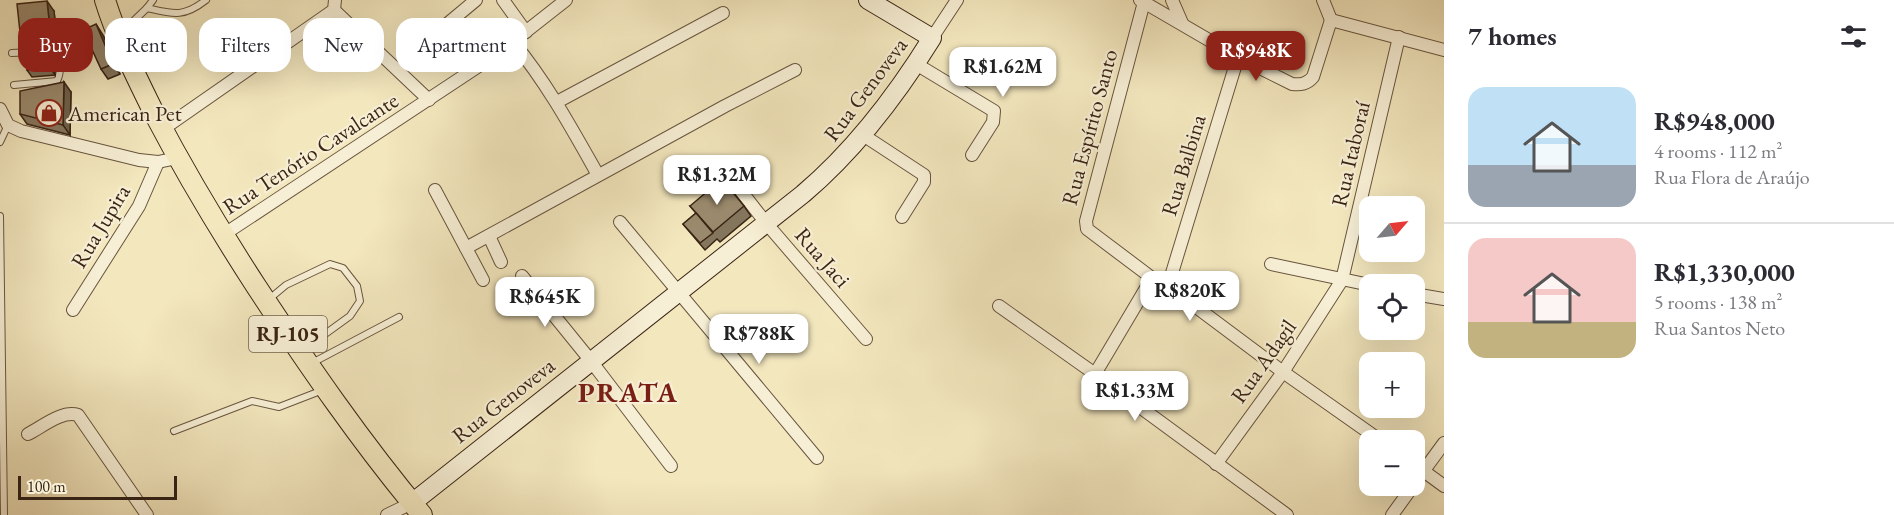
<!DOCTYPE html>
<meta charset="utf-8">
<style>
:root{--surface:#fff;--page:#f7f7f7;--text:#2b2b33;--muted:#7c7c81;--line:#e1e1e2;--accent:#8f2418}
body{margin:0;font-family:"EB Garamond",serif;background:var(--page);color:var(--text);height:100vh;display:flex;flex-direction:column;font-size:22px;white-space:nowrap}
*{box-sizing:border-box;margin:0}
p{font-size:20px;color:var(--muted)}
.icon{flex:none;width:33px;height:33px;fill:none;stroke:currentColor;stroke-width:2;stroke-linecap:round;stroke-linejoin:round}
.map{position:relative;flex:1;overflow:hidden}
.details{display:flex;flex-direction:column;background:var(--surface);width:450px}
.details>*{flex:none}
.guide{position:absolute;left:18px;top:18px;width:570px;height:54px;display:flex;gap:12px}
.needle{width:39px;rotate:62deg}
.tools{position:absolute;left:1359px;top:196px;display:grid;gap:12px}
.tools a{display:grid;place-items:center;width:66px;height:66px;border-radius:12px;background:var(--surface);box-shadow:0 6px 24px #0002;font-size:30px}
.scale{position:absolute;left:18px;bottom:15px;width:159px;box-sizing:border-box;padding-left:6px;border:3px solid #3a2414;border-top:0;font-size:16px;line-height:21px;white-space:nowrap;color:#3a2414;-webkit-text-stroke:4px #f7efd5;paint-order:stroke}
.price{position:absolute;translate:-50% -51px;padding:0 14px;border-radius:12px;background:#fff;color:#222;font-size:20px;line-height:39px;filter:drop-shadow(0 2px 3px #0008)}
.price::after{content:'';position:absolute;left:50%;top:36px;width:18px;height:14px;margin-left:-9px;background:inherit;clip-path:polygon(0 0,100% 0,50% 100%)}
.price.on{background:var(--accent);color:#fff}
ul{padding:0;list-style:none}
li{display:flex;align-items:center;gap:18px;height:150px;padding:0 24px}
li+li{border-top:2px solid var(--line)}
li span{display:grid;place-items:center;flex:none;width:168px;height:120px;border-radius:18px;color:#555}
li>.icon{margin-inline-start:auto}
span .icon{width:72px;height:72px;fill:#fffc;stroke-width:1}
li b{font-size:26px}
h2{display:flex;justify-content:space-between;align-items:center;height:72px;padding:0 24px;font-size:26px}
.chip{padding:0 21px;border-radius:18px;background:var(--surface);box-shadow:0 6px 24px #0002;font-size:21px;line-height:54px}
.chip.on{background:var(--accent);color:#fff}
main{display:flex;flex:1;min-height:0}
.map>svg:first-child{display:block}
</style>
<main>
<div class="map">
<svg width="1444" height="515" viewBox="0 0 1444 515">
<rect width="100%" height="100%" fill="#f3e7be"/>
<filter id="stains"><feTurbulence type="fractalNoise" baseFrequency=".00333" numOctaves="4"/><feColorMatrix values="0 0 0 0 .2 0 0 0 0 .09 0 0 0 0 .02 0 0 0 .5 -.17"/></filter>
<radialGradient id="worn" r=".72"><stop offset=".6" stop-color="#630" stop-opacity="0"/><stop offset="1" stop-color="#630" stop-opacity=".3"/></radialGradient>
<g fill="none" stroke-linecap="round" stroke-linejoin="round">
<defs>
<g id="lane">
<path d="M147,8c26,6 36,10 59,-8"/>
<path d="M121,33l26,-25 6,-8"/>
<path d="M12,53l20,-1"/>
<path d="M14,85l43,-4c5,-10 3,-22 -3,-30l-9,1"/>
<path d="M0,142l8,-17"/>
<path d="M0,216l4,299"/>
<path d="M268,300l18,-15 44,-21 13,4 14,18 3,15 -10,15 -47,34"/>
<path d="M312,363l87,-46"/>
<path d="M174,431l78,-30 27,6 44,-17"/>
</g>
<g id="street">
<path d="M503,0l23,32"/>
<path d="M1140,0l98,57 54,27c9,1 15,0 21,-7l18,-57"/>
<path d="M1172,0l10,23"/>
<path d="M1323,0l8,20"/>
<path d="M1144,2l-58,219 1,8 65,49 16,8 115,86 98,69"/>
<path d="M334,10l95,90"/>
<path d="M1331,20l113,30"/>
<path d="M446,25l30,-25"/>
<path d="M932,38l25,-38"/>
<path d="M513,42c34,41 59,87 85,133"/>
<path d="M916,64l78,47 -1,11 -21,33"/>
<path d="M557,102l166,-89"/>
<path d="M0,109l8,16 13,6 118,29 19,2 19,-4"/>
<path d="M163,129l171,-119 1,-10"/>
<path d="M863,135l61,40v7l-22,35"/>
<path d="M727,173l39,50 100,116"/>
<path d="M435,190l48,90"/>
<path d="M620,222l197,236"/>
<path d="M223,235l277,-183 66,-52"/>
<path d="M489,236l12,26"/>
<path d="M466,248l259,-142 70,-36"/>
<path d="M1271,264l99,21"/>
<path d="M522,276l69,85 80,105"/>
<path d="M1168,286l70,-229"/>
<path d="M1414,294l30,5"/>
<path d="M999,306l96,68 192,141"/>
<path d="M73,310l66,-104 19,-44"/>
<path d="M1095,374l57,-96"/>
<path d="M28,434c14,-7 34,-24 50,-19l69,100"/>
<path d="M1216,464l67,-92 59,-92 57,-243"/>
<path d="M1414,464l30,22"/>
<path d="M1414,484l30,-41"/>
<path d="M387,515l25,-12"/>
<path d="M1392,515l21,-29"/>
</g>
<path id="secondary" d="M412,503l391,-309c52,-44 93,-98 129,-156l-64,-38"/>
<path id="primary" d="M105,0c12,39 31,76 49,113 31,59 65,116 102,173 52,79 105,156 166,229"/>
</defs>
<use href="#lane" stroke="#68553e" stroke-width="8"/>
<use href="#street" stroke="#68553e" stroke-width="14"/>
<use href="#secondary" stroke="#3a2414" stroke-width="20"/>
<use href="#primary" stroke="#3a2414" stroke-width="22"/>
<use href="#lane" stroke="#f7efd5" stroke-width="6"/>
<use href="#street" stroke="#f7efd5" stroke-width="12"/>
<use href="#secondary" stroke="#f7efd5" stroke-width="18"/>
<use href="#primary" stroke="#f3e7be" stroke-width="20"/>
</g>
<g fill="#84765d" stroke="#3a2414" stroke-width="1.5">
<path d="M54,11l3,28 -30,3 -7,-10z"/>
<path d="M103,35l17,39 -12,5 -7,-10z"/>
<path d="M49,49l5,6 1,20 -23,2 -5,-7z"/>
<path d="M71,92l-1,43 -43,-11 -7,-10z"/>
<path d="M690,206h54l7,10 -31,26 -3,-3 -12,11 -22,-26 13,-11z"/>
</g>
<g fill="#6c604c" stroke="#3a2414" stroke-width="1.5">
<path d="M47,1l7,10 3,28 -7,-10z"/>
<path d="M96,24l7,11 17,39 -7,-10z"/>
<path d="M49,49l5,6 1,20 -4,-6z"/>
<path d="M64,82l7,10 -1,43 -7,-10z"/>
</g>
<g fill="#9a896c" stroke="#3a2414" stroke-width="1.5">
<path d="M47,1l3,28 -30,3 -3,-28z"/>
<path d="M96,24l17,40 -12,5 -18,-39z"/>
<path d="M49,49l2,20 -24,1 -2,-20z"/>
<path d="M64,82l-1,43 -43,-11v-23z"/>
<path d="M722,179l22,27 -31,26 -23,-26z"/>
<path d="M696,213l17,20 -13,10 -17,-19z"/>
</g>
<defs>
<symbol id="shop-ring" viewBox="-11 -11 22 22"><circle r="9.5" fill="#f7efd5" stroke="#8f2418" stroke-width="1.5"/><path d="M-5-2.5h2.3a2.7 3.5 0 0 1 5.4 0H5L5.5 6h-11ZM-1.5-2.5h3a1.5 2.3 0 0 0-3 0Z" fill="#8f2418"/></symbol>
</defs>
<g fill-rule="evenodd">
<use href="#shop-ring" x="34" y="98" width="30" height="30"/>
</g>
<g text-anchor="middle" stroke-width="4.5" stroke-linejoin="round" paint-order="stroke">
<rect fill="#f7efd5" stroke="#73614e" stroke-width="1.5" x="249" y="316" width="78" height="36" rx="4.5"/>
<g font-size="21" font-weight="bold" fill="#3a2414">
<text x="288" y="341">RJ-105</text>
</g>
<g font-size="22" fill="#3a2414" stroke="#f7efd5">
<text transform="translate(865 89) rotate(-53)" y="8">Rua Genoveva</text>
<text transform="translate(1089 127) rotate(-75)" y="8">Rua Espírito Santo</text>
<text transform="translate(310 153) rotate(-33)" y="8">Rua Tenório Cavalcante</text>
<text transform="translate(1350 154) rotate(-77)" y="8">Rua Itaboraí</text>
<text transform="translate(1183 165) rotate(-73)" y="8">Rua Balbina</text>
<text transform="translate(100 226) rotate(-59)" y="8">Rua Jupira</text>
<text transform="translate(823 257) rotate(49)" y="8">Rua Jaci</text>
<text transform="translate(1263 361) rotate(-55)" y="8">Rua Adagil</text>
<text transform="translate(503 400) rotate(-38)" y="8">Rua Genoveva</text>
</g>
<g font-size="22" fill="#3a2414" stroke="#f7efd5" text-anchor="start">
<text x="68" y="121">American Pet</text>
</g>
<g font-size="28" font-weight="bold" letter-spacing="1.5" fill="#7a1f14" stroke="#f7efd5">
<text x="628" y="402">PRATA</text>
</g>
</g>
<rect width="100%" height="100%" filter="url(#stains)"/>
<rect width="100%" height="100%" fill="url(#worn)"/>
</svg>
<div class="tools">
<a><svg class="needle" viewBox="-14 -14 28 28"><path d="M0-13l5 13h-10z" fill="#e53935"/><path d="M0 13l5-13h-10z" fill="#7c7c81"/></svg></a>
<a><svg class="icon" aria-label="locate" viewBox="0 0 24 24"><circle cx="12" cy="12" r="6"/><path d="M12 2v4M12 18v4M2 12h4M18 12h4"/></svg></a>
<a>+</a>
<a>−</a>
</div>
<div class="scale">100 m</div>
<b class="price on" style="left:1256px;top:82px">R$948K</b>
<b class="price" style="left:1003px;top:98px">R$1.62M</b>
<b class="price" style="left:717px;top:206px">R$1.32M</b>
<b class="price" style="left:1190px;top:322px">R$820K</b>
<b class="price" style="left:545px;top:328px">R$645K</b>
<b class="price" style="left:759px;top:365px">R$788K</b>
<b class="price" style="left:1135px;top:422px">R$1.33M</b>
<div class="guide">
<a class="chip on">Buy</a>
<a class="chip">Rent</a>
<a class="chip">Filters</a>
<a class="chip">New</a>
<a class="chip">Apartment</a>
</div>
</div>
<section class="details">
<h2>7 homes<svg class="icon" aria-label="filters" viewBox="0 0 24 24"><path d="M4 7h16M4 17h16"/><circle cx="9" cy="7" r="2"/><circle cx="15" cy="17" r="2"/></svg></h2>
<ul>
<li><span style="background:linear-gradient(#bfe0f5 65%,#9aa5b1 0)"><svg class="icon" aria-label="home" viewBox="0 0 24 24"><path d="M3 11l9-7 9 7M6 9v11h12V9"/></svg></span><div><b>R$948,000</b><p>4 rooms · 112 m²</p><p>Rua Flora de Araújo</p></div></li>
<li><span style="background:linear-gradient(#f6c9c9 70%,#c2b280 0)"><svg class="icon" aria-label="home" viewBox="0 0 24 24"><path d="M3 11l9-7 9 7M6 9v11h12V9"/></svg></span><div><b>R$1,330,000</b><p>5 rooms · 138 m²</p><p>Rua Santos Neto</p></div></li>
</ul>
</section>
</main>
